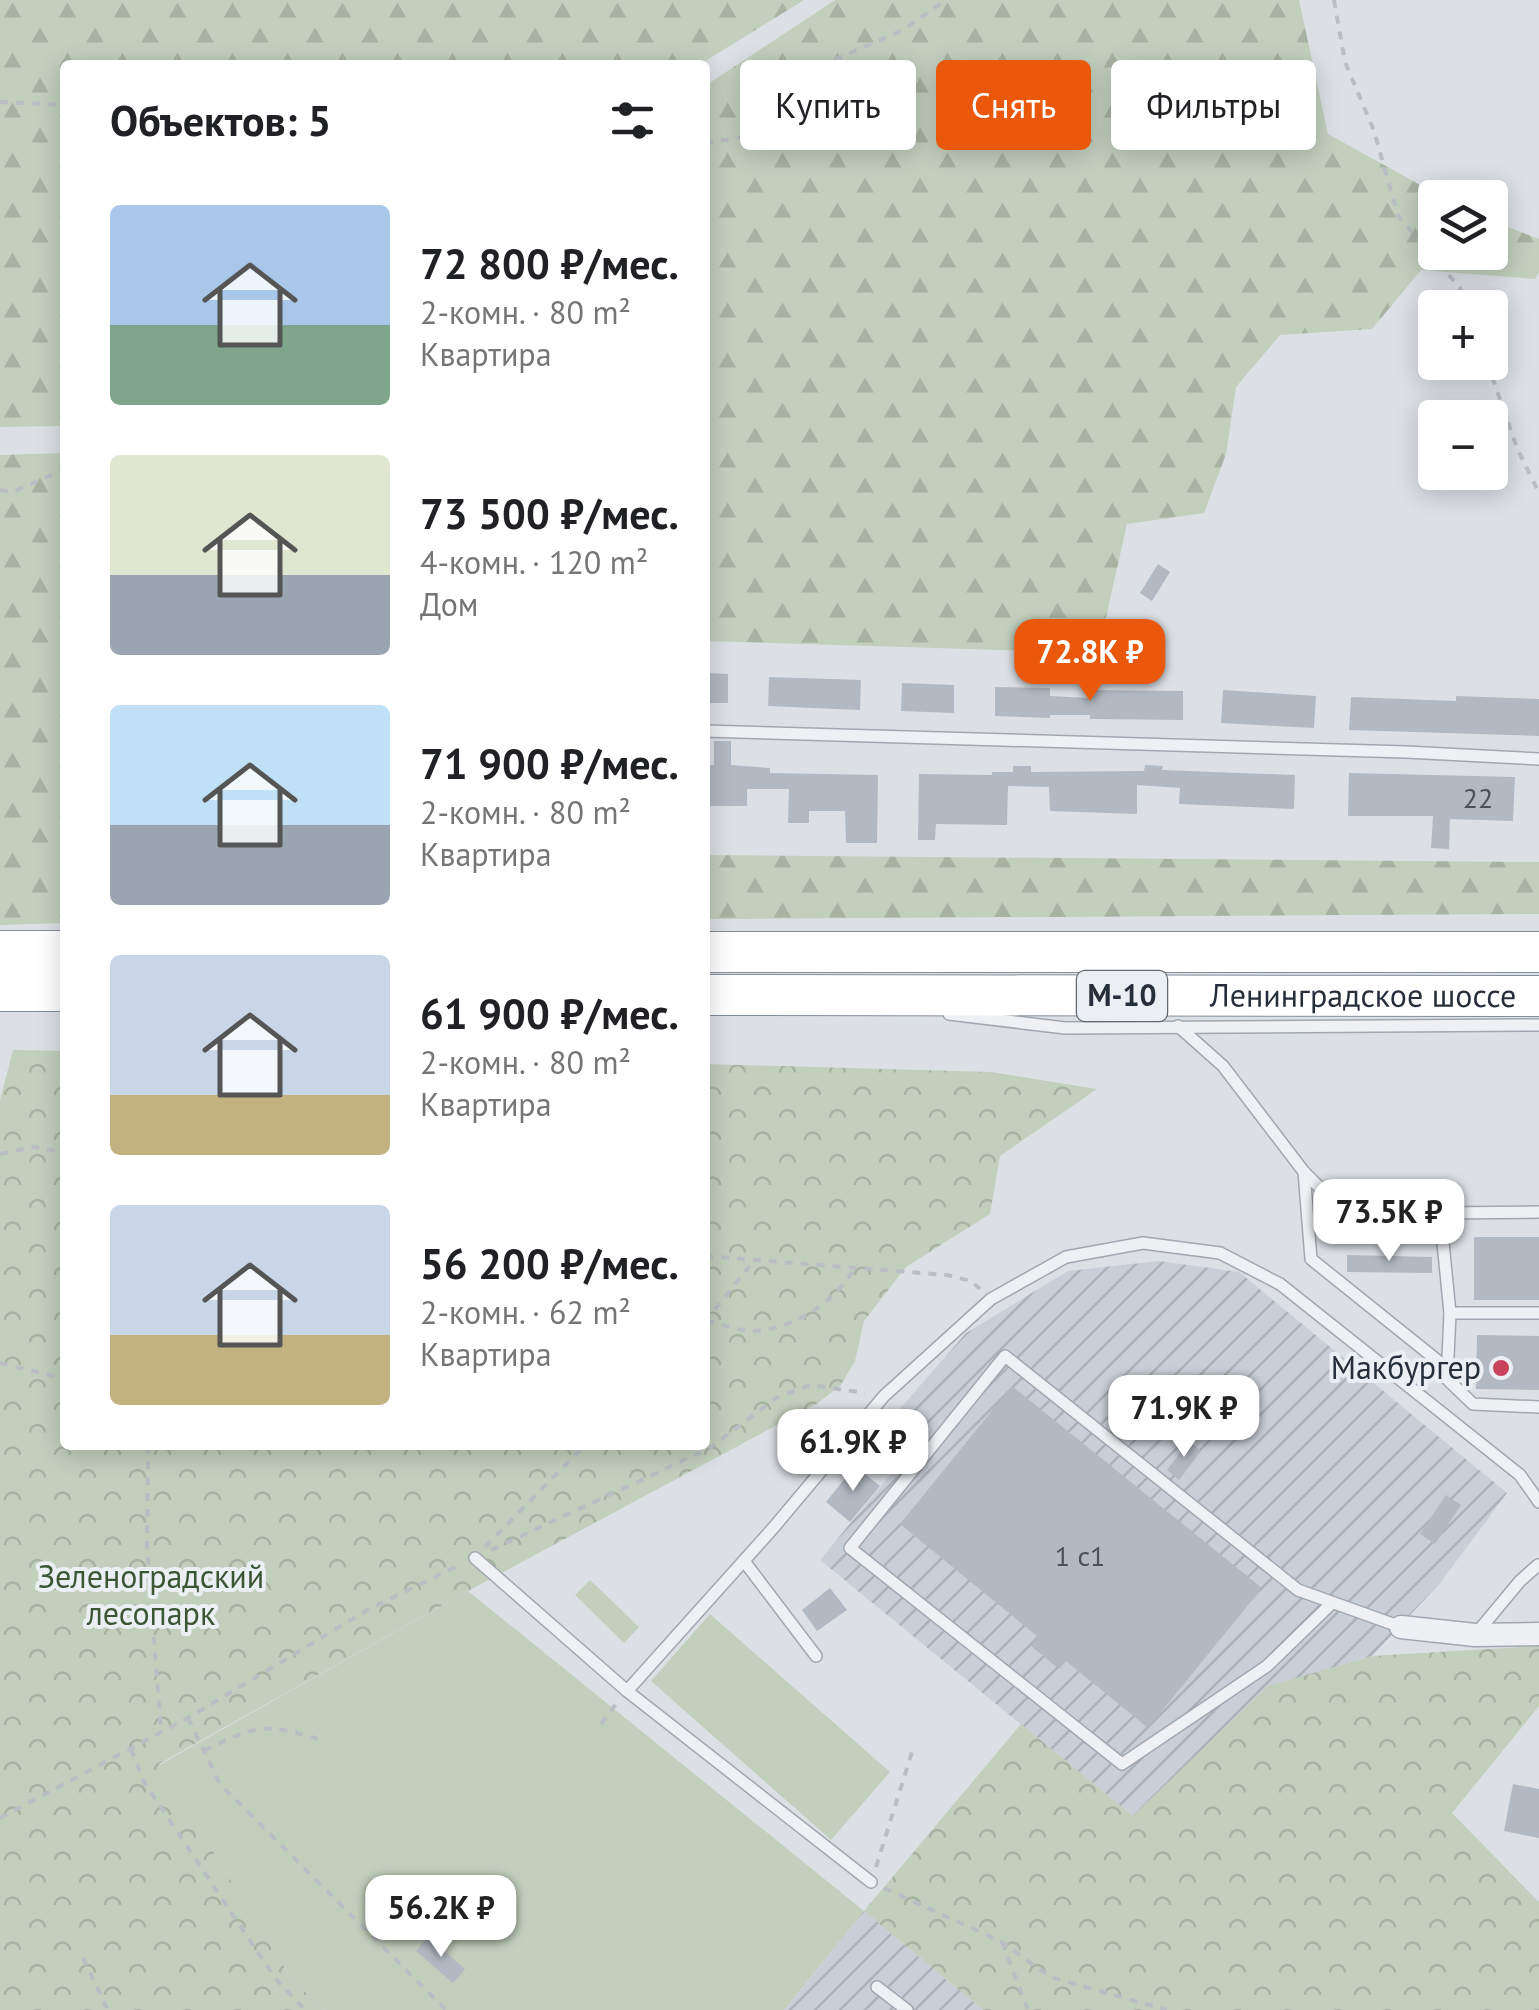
<!DOCTYPE html>
<html lang="ru">
<meta charset="utf-8">
<style>
:root{--surface:#fff;--page:#f6f6f6;--text:#202124;--muted:#757577;--accent:#ea580c}
body{margin:0;font-family:"PT Sans",sans-serif;background:var(--page);color:var(--text);height:100vh;display:flex;flex-direction:column;font-size:38px;white-space:nowrap}
*{box-sizing:border-box;margin:0}
p{font-size:32px;color:var(--muted)}
.icon{flex:none;width:55px;height:55px;fill:none;stroke:currentColor;stroke-width:2;stroke-linecap:round;stroke-linejoin:round}
.map{position:relative;flex:1;overflow:hidden}
.drawer{position:absolute;left:60px;top:60px;width:650px;height:1390px;display:flex;flex-direction:column;background:var(--surface);border-radius:10px;box-shadow:0 5px 25px #0003}
.drawer>*{flex:none}
.guide{position:absolute;left:740px;top:60px;width:648px;height:90px;display:flex;gap:20px}
.fabs{position:absolute;left:1418px;top:180px;display:grid;gap:20px}
.fabs a{display:grid;place-items:center;width:90px;height:90px;border-radius:10px;background:var(--surface);box-shadow:0 5px 25px #0003;font-size:50px}
.price{position:absolute;translate:-50% -85px;padding:0 22px;border-radius:20px;background:#fff;color:#222;font-size:32px;line-height:65px;filter:drop-shadow(0 2px 5px #0008)}
.price::after{content:'';position:absolute;left:50%;top:60px;width:30px;height:22px;margin-left:-15px;background:inherit;clip-path:polygon(0 0,100% 0,50% 100%)}
.price.active{background:var(--accent);color:#fff}
ul{padding:0;list-style:none}
li{display:flex;align-items:center;gap:30px;height:250px;padding:0 50px}
li span{display:grid;place-items:center;flex:none;width:280px;height:200px;border-radius:10px;color:#555}
li>.icon{margin-inline-start:auto}
span .icon{width:120px;height:120px;fill:#fffc;stroke-width:1}
li b{font-size:42px}
h2{display:flex;justify-content:space-between;align-items:center;height:120px;padding:0 50px;font-size:42px}
.pill{padding:0 35px;border-radius:10px;background:var(--surface);box-shadow:0 5px 25px #0003;font-size:35px;line-height:90px}
.pill.active{background:var(--accent);color:#fff}
.map>svg:first-child{display:block}
</style>
<div class="map">
<svg width="1539" height="2010" viewBox="0 0 1539 2010">
<defs>
<pattern id="industrial-furrows" width="10" height="10" patternUnits="userSpaceOnUse" patternTransform="scale(2.5)"><rect width="10" height="10" fill="#cacfd7"/><path d="M-1 1l2-2M0 10L10 0M9 11l2-2" fill="none" stroke="#adb2b9"/></pattern>
<pattern id="forest-firs" width="22" height="20" patternUnits="userSpaceOnUse" patternTransform="scale(2.5)"><rect width="22" height="20" fill="#c2cfbd"/><path d="M5 1l3.5 6h-7zM16 11l3.5 6h-7z" fill="#a7b2a3"/></pattern>
<pattern id="park-crowns" width="20" height="18" patternUnits="userSpaceOnUse" patternTransform="scale(2.5)"><rect width="20" height="18" fill="#c2cfbd"/><path d="M2 6a3 3 0 1 1 6 0M12 15a3 3 0 1 1 6 0" fill="none" stroke="#a7b2a3"/></pattern>
</defs>
<rect width="100%" height="100%" fill="#dce0e5"/>
<g fill="url(#industrial-furrows)">
<path d="M1159,1261l80,11 268,221 -66,89 -69,74 -104,31 -135,129 -313,-256 71,-86 -28,-23 103,-118 102,-62z"/>
<path d="M864,1911l119,99h-199z"/>
</g>
<g fill="url(#forest-firs)">
<path d="M0,0h804l-105,65h-634v361l-65,1z"/>
<path d="M835,0h464l29,134 114,63 -7,1v54h55v-32l49,19v33l-4,7 -114,-9 -49,59 -92,6 -44,52 -10,67 -22,59 -77,11 -29,129 -393,-12v-555z"/>
<path d="M65,453v470l-65,2v-470z"/>
<path d="M705,855l834,7v52l-834,5z"/>
</g>
<g fill="url(#park-crowns)">
<path d="M13,1050l52,1v394h640v-381l286,8 106,17 -97,67 -10,58 -84,53 -42,54 -9,40 -14,24 -23,18 -350,188 -309,173 132,213 33,33h-324v-910z"/>
<path d="M1539,1646v60l-87,107 87,89v108h-556l-119,-99 157,-187 112,92 135,-130 104,-30z"/>
</g>
<g fill="#c2cfbd">
<path d="M590,1580l49,47 -15,16 -49,-48z"/>
<path d="M468,1591l396,320 -80,99h-460l-33,-33 -132,-212z"/>
<path d="M710,1614l180,158 -59,68 -180,-159z"/>
</g>
<g fill="#b3b9c2">
<path d="M1158,564l12,8 -18,29 -12,-8z"/>
<path d="M705,673l23,1v29h-23z"/>
<path d="M769,677l92,3 -1,30 -92,-4z"/>
<path d="M902,683l52,2v28l-53,-2z"/>
<path d="M995,687l55,1v8l40,2v-8l93,1v29l-93,-1v-4h-40v3l-55,-2z"/>
<path d="M1223,690l93,6 -2,32 -93,-5z"/>
<path d="M1456,696l83,3v37l-190,-6 2,-33 105,4z"/>
<path d="M714,741h17v24l39,3v5l108,2 -1,68h-31l-1,-32h-36v12h-21l1,-34h-42v17h-42v-41h9z"/>
<path d="M1145,765l18,1 -1,4 133,5 -1,34 -115,-5 1,-16 -43,-3v29l-87,-3 -1,-24 -41,-1 -1,39 -71,-1 -1,16h-17l1,-66 73,1v-3h21v-6h18v6l113,-1z"/>
<path d="M1349,773l166,4 -2,44 -63,-2 -1,30 -18,-1 2,-32h-85z"/>
<rect x="1474" y="1237" width="65" height="63"/>
<path d="M1347,1255l85,2v16l-85,-1z"/>
<path d="M1477,1335l62,1v54l-63,-1z"/>
<path d="M1012,1386l250,202 -114,140 -82,-67 -7,8 -28,-23 7,-9 -138,-113z"/>
<path d="M1189,1441l12,10 -22,29 -12,-10z"/>
<path d="M855,1466l25,20 -30,36 -24,-20z"/>
<path d="M1446,1495l15,10 -26,39 -15,-10z"/>
<path d="M830,1588l17,22 -30,21 -15,-21z"/>
<path d="M1513,1784l26,5v49l-35,-7z"/>
<path d="M428,1937l37,32 -12,14 -37,-32z"/>
</g>
<g fill="none" stroke-linecap="round" stroke-linejoin="round">
<defs>
<g id="lane">
<path d="M705,731l701,21 133,7"/>
<path d="M949,1014l116,14 474,-3"/>
<path d="M1178,1026l45,40 81,106 34,34 102,7 99,-1"/>
<path d="M1304,1172l7,87 137,110"/>
<path d="M1440,1213l10,100h89"/>
<path d="M1450,1313l-3,66 26,25 66,3"/>
<path d="M475,1558l152,133 244,191"/>
<path d="M744,1561l72,95"/>
<path d="M1332,1603l-65,63 -145,98 -272,-216 155,-192 293,234 103,37"/>
<path d="M1475,1635l45,-54 18,-16"/>
<path d="M627,1691l147,-164 110,-131 107,-97 75,-42 77,-14 77,10 60,31 240,191 19,27"/>
<path d="M877,1987l30,23"/>
</g>
<path id="street" d="M1401,1627l74,8 64,-1"/>
<g id="highway">
<path d="M0,951h65"/>
<path d="M705,952h834"/>
<path d="M0,991h65"/>
<path id="s1" d="M705,995l834,1"/>
</g>
</defs>
<use href="#lane" stroke="#a2a7af" stroke-width="14"/>
<use href="#street" stroke="#a2a7af" stroke-width="25"/>
<use href="#highway" stroke="#838e9b" stroke-width="42"/>
<g stroke="#babec4" stroke-width="4" stroke-dasharray="8 8" stroke-linecap="butt">
<path d="M1334,0l11,62 29,69 24,85 62,72 7,20"/>
<path d="M0,102l65,3"/>
<path d="M705,143l33,-5 38,-22 44,-50 83,-36 43,-30"/>
<path d="M1487,362l30,86 22,45"/>
<path d="M0,490l13,2 52,-23"/>
<path d="M0,1154l33,-7 32,5"/>
<path d="M705,1256l242,19 24,6 9,8"/>
<path d="M706,1321c15,3 33,10 47,10 41,-2 79,-27 100,-60"/>
<path d="M705,1322l47,-59"/>
<path d="M0,1363l65,16"/>
<path d="M148,1445l-1,102 14,184"/>
<path d="M485,1547l100,-102"/>
<path d="M491,1550l219,-102 66,-50 35,-13 54,8"/>
<path d="M188,1718l32,66 226,226"/>
<path d="M601,1724l15,-20"/>
<path d="M131,1749l13,33 131,196 30,32"/>
<path d="M204,1751c57,-29 61,-27 122,-10"/>
<path d="M0,1818l188,-100 183,-110 89,-43"/>
<path d="M876,1867l36,-115"/>
<path d="M884,1888l118,54 48,35 117,33"/>
<path d="M1002,1942l26,68"/>
<path d="M83,1958l25,52"/>
</g>
<use href="#lane" stroke="#eef0f4" stroke-width="11"/>
<use href="#street" stroke="#eef0f4" stroke-width="22"/>
<use href="#highway" stroke="#fff" stroke-width="40"/>
</g>
<circle fill="#c9425b" stroke="#ebeff3" stroke-width="4" cx="1501" cy="1368" r="10"/>
<g text-anchor="middle" stroke-width="8" stroke-linejoin="round" paint-order="stroke">
<g font-size="28" fill="#49515d">
<text x="1478" y="808">22</text>
<text x="1080" y="1566">1 с1</text>
</g>
<rect fill="#ebeff3" stroke="#616872" stroke-width="2.5" x="1077" y="971" width="90" height="50" rx="8"/>
<g font-size="30" font-weight="bold" fill="#262e3b">
<text x="1122" y="1006">М-10</text>
</g>
<g font-size="32" fill="#262e3b" stroke="#ebeff3">
<text dy="11" stroke="none"><textPath href="#s1" startOffset="658">Ленинградское шоссе</textPath></text>
</g>
<g font-size="32" fill="#262e3b" stroke="#ebeff3" text-anchor="end">
<text x="1481" y="1379">Макбургер</text>
</g>
<g font-size="32" fill="#3b5634" stroke="#ebeff3">
<text x="151" y="1588">Зеленоградский<tspan x="151" dy="37">лесопарк</tspan></text>
</g>
</g>
</svg>
<div class="fabs">
<a><svg class="icon" aria-label="layers" viewBox="0 0 24 24"><path d="M12 4l9 5-9 5-9-5zM3 14l9 5 9-5"/></svg></a>
<a>+</a>
<a>−</a>
</div>
<b class="price active" style="left:1090px;top:704px">72.8K ₽</b>
<b class="price" style="left:1389px;top:1264px">73.5K ₽</b>
<b class="price" style="left:1184px;top:1460px">71.9K ₽</b>
<b class="price" style="left:853px;top:1494px">61.9K ₽</b>
<b class="price" style="left:441px;top:1960px">56.2K ₽</b>
<div class="guide">
<a class="pill">Купить</a>
<a class="pill active">Снять</a>
<a class="pill">Фильтры</a>
</div>
<section class="drawer">
<h2>Объектов: 5<svg class="icon" aria-label="filters" viewBox="0 0 24 24"><path d="M4 7h16M4 17h16"/><circle cx="9" cy="7" r="2"/><circle cx="15" cy="17" r="2"/></svg></h2>
<ul>
<li><span style="background:linear-gradient(#a9c7e8 60%,#7fa58c 0)"><svg class="icon" aria-label="home" viewBox="0 0 24 24"><path d="M3 11l9-7 9 7M6 9v11h12V9"/></svg></span><div><b>72 800 ₽/мес.</b><p>2-комн. · 80 m²</p><p>Квартира</p></div></li>
<li><span style="background:linear-gradient(#dfe7d0 60%,#9aa5b1 0)"><svg class="icon" aria-label="home" viewBox="0 0 24 24"><path d="M3 11l9-7 9 7M6 9v11h12V9"/></svg></span><div><b>73 500 ₽/мес.</b><p>4-комн. · 120 m²</p><p>Дом</p></div></li>
<li><span style="background:linear-gradient(#bfe0f5 60%,#9aa5b1 0)"><svg class="icon" aria-label="home" viewBox="0 0 24 24"><path d="M3 11l9-7 9 7M6 9v11h12V9"/></svg></span><div><b>71 900 ₽/мес.</b><p>2-комн. · 80 m²</p><p>Квартира</p></div></li>
<li><span style="background:linear-gradient(#c9d6e8 70%,#c2b280 0)"><svg class="icon" aria-label="home" viewBox="0 0 24 24"><path d="M3 11l9-7 9 7M6 9v11h12V9"/></svg></span><div><b>61 900 ₽/мес.</b><p>2-комн. · 80 m²</p><p>Квартира</p></div></li>
<li><span style="background:linear-gradient(#c9d6e8 65%,#c2b280 0)"><svg class="icon" aria-label="home" viewBox="0 0 24 24"><path d="M3 11l9-7 9 7M6 9v11h12V9"/></svg></span><div><b>56 200 ₽/мес.</b><p>2-комн. · 62 m²</p><p>Квартира</p></div></li>
</ul>
</section>
</div>
